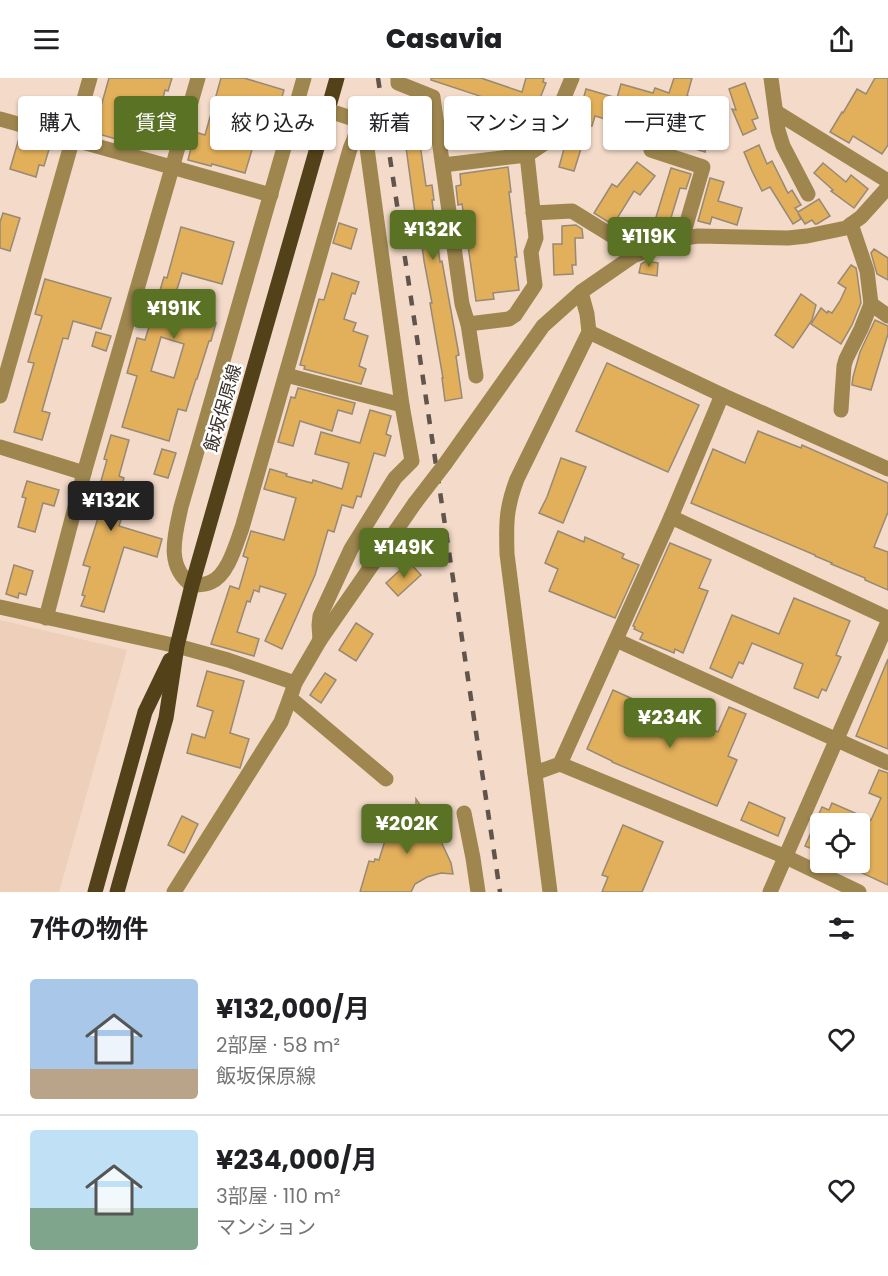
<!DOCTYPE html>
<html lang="ja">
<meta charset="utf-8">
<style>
:root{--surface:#fff;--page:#f2f2f2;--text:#202124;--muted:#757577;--line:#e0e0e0;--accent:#5a7223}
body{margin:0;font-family:Poppins,"Noto Sans JP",sans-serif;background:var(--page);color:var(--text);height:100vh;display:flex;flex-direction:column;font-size:22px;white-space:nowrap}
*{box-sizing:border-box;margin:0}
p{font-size:20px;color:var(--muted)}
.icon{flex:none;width:33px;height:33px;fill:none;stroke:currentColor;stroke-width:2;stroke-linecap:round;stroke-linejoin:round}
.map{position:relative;height:814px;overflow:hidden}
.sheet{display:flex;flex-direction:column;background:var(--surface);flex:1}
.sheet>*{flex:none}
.top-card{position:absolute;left:18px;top:18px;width:852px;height:54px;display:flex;gap:12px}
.fabs{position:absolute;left:810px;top:735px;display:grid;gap:12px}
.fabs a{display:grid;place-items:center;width:60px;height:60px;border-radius:6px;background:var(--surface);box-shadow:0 2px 4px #0004;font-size:30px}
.price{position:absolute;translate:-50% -51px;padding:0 14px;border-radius:6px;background:var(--accent);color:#fff;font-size:20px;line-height:39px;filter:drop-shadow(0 2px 3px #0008)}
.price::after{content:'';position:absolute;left:50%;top:36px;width:18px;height:14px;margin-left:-9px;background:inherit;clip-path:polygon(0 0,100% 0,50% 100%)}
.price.current{background:#222;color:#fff}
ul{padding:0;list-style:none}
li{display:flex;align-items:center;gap:18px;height:150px;padding:0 30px}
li+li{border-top:2px solid var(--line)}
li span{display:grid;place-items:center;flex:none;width:168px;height:120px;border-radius:6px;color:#555}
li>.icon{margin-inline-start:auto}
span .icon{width:72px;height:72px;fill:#fffc;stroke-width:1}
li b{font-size:26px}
h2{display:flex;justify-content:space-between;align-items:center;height:72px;padding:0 30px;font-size:26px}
.chip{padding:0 21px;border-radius:6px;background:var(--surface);box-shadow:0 2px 4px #0004;font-size:21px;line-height:54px}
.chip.current{background:var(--accent);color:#fff}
header{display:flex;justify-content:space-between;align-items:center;height:78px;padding:0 30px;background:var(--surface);font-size:27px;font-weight:800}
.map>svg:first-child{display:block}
</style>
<header><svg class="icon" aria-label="menu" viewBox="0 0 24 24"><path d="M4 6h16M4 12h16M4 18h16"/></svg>Casavia<svg class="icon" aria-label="share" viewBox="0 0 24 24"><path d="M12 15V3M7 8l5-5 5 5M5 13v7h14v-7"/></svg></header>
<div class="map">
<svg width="888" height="814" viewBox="0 0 888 814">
<rect width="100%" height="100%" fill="#f3dac9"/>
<path fill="#eecfb9" d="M0,542l127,30 -68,242h-59z"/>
<g fill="#e2af5b" stroke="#978973" stroke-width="1.5" fill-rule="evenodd">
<path d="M109,0h63l-4,13 -3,-1 -9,35 6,1 -4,15 -5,-1 -2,9 -56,-16v-2l-3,-1 5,-21 3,1z"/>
<path d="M221,0h23l40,12 -7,24 -11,-3 -10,33 -2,-1 -9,30 -33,-9 -1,2 -23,-6 7,-28 10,3z"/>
<path d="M431,0h50l41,14 4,-14h18l-1,4 3,1 -12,31 -103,-34z"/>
<path d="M674,0h18l-5,18 31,9 -13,47 -19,-6 3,-8 -52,-15 -5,16 -16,-5 3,-11 -24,-7 -3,10 -15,-4 9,-33 31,9 4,-14 32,9 2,-5 14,5z"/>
<path d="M875,0h13v67l-6,9 -29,-18 -4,7 -19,-11 12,-20 1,1 14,-24 9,5z"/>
<path d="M745,5l13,35 -6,2 4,9 -13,6 -11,-26 4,1 -7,-21z"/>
<path d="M462,27l3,18 27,-3 3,24 -39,5 -1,-14 -6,1 -3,-29z"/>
<path d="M415,31l11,77 6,-1 2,15h-2l8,62 2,-1 17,94 -3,1 6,42 -17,3 -3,-23h1l-13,-75h2l-8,-42 -6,-48h-3l-14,-102z"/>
<path d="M568,56l16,5 -10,32 -15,-4z"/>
<path d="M20,57l24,8 -1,2 7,1 -6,20 -5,-1 -3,12 -26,-8z"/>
<path d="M759,67l8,19 5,-3 16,32 4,-3 9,15 -6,3 3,4 21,-13 11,17 -13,8h-2l-3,-4 -7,4 -7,-11 3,6 -8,5 -23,-37 -8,4 -10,-20 -8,-19z"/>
<path d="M637,84l18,14 -15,19 -6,-4 -21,34 -19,-12 18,-29 5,3z"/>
<path d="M823,85l23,19 5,-7 17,14 -14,19 -23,-17 2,-1 -19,-17z"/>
<path d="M508,89l3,25h-2l8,65h-2l4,33 -26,3 1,6 -18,2 -14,-97 -4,1 -2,-19 5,-1 -1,-11z"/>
<path d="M671,90l20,6 -5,15 -6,-1 -13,43 -14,-4z"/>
<path d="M710,100l14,4 -6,19 24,7 -5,17 -25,-8 -2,7 -12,-3z"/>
<path d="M3,135l17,5 -10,33 -10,-3v-26z"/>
<path d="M339,145l18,6 -6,20 -18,-6z"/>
<path d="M576,147l6,4 1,9h-8l1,27h-4l1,9 -19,1 -1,-31h9v-18z"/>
<path d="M181,149l53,15 -12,42 -40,-11 -11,36 45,14 -5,18h-2l-12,38h-1l-10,32 -8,-2 -9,32 -47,-14 15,-51 -10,-3 10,-35 8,2 19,-63 3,1zM161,259l23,7 -10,34 -23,-7z"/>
<path d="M874,171l14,9v22l-11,-6 -6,-21z"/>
<path d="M646,183l12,2 -1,13 -18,-3 2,-9z"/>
<path d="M851,187l5,3 1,5 4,30 -9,22 -11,19 -30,-20 10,-16 6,5 1,-2 4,2 8,-12 6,-13 -8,-5z"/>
<path d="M332,195l27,9 -4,12 -3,-1 -8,26 12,4 -3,8 15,5 -9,30 7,3 -5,15 -57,-15 1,-3 -5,-1 19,-66 5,1z"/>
<path d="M45,201l66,19 -10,31 -28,-8 -5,18 -5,-1 -21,73 8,2 -8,27 -28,-8 20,-69 -6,-1 14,-46 -7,-2z"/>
<path d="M801,216l15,11 -4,15 -19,28 -18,-13z"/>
<path d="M875,242l13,6v8l-17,56 -19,-5 1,-8 7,-25z"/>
<path d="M96,254l15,4 -5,15 -14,-5z"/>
<path d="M607,285l92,42 -31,67 -92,-41z"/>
<path d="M298,310l57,15 -3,11 -14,-4 -6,21 -32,-10 -7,25 -15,-4 13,-45 4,1z"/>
<path d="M370,332l21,6 -5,18 5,2 -6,20 -11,-3 -13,44 -4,-1 -4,12 -11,-3 -8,27 -6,-2 -13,45 -33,74 -17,-8 21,-47 -26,-8 -1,6 -5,-2 -4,12 -3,-1 -10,31 22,7 -5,17 -43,-12 19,-58 9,3 9,-31 -5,-2 8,-25 33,9 12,-42 -32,-9 6,-20 17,5 -1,2 26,7 1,-3 29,9 7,-26 -34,-9 6,-22 39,11z"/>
<path d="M758,353l43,17 1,-3 86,38v29l-14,35 14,5v38l-23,-10v-2l-34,-14 1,-1 -17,-7v-1l-124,-52 22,-54 32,14z"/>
<path d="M111,357l18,5 -10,36 5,2 -9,32 8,3 -4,13 43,13 -5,18 -33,-10 -20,65 -23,-6 4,-10 -3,-1 8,-28 -7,-2 15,-47 -7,-2 16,-56 -3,-1z"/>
<path d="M162,371l14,4 -8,25 -14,-4z"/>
<path d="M561,380l25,9 -23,56 -24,-10 8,-16z"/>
<path d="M27,403l32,9 -5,16 -11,-3 -8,29 -17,-5 8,-29 -4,-1z"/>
<path d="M558,453l26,11 1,-5 39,17 -2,4 17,7 -24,53 -66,-27 9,-22 -13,-6z"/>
<path d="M670,465l41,17 -12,28 9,3 -25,62 -8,-4 -1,4 -34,-14 3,-6 -9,-4 1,-2 -2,-1z"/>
<path d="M409,484l12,13 -23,21 -12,-13z"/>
<path d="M14,487l19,6 -7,24 -7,-2 -1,5 -12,-4z"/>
<path d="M794,520l56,23 -14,34 5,2 -15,34 -4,-2 -4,9 -24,-10 9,-24 -51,-21 -9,21 -4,-2 -7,16 -22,-10 22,-53 47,19z"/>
<path d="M356,545l17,11 -17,27 -17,-11z"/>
<path d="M888,581v90l-32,-13z"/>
<path d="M207,593l37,10 -14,52 19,6 -9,29 -53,-15 5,-19 13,4 8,-27 -16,-5z"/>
<path d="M325,595l11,7 -15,23 -11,-8z"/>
<path d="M613,612l22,10 -9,21 35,16 11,-26 46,21 11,-25 17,7 -18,42 9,4 -20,46 -105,-44v-1l-25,-12z"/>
<path d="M879,692l9,3v112l-28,-13v-48h-40v28l-15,-6 17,-39 7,3 3,-7 39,17 10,-22 -12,-5z"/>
<path d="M416,721l16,23 19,41 2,11 -12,-1 -14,4 -12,7 -4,8h-51l9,-31 5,1 1,-3 4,1 15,-49 22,3z"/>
<path d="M749,724l36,16 -7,18 -37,-16z"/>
<path d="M182,738l16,8 -14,29 -16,-8z"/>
<path d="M623,747l40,17 -21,50h-40l6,-15 -6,-2z"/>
</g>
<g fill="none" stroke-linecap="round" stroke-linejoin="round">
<g stroke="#9e864e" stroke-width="15">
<path d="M304,0l-123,429c-6,28 -16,59 11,78 6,0 14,0 19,-3 17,-7 25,-38 31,-54l108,-379 5,-12"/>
<path d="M398,0v5l35,14 29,207 6,20 41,-5 6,-4 20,-30 -4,-33 5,-14 -9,-83"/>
<path d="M771,0l7,52 5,16 25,48"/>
<path d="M776,34l112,69"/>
<path d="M0,41l271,76"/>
<path d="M651,72l52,17 -21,72"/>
<path d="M443,87l84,-10 18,-12 27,-65"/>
<path d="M533,135l39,-2 68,42"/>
<path d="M851,146l16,47 4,33 17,12"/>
<path d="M468,246l8,52"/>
<path d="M589,254l133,63 166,74"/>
<path d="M286,297l116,30"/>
<path d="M0,318l90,-318"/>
<path d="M841,332l3,-44 2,-7 15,-30 10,-25"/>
<path d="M0,369l84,26"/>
<path d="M445,386l98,-138 38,-34 52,-36 45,-17 20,-3 90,2 19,-2 39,-8 15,-11 27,-30"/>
<path d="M671,439l217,101"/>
<path d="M0,529l177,39 51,14 67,23"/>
<path d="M46,540l38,-145 114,-395"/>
<path d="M320,562l-1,-15 1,-9 31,-67 44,-71 17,-17 -10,-56 -35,-257c-2,-7 -4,-10 -12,-11l3,-11v-5l-4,-2"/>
<path d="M616,562l272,123"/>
<path d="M560,686l226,93 73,35"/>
<path d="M535,695l25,-9 111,-247 51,-122"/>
<path d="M386,701l-96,-81 5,-15 25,-43 95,-137"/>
<path d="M464,735l9,45 5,34"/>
<path d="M174,814l107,-170 9,-24"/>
<path d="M550,814l-43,-338c-1,-31 -1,-46 10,-75l72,-147 -2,-18 -6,-22"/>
<path d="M770,814l118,-270"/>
</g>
<g stroke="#524119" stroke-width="15">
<path d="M95,814l50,-180 25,-52"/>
<path d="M117,814l49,-174 11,-72 15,-61 145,-507"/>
</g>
<path stroke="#61544c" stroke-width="4.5" stroke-dasharray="10 10" stroke-linecap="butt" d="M378,0l122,814"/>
<g stroke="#9e864e" stroke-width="15">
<path d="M308,26l46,15"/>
<path d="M415,425l30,-39"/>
</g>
</g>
<g text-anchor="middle" stroke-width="5" stroke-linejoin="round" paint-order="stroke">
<g font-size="18" fill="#3c322c" stroke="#fff">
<text transform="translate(223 330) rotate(-74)" y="6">飯坂保原線</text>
</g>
</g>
</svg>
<div class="fabs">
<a><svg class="icon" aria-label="locate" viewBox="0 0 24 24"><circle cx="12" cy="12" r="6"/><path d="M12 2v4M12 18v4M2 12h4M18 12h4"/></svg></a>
</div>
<b class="price" style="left:433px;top:183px">¥132K</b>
<b class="price" style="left:649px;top:190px">¥119K</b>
<b class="price" style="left:174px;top:262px">¥191K</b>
<b class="price current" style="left:111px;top:454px">¥132K</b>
<b class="price" style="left:404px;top:501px">¥149K</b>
<b class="price" style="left:670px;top:671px">¥234K</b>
<b class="price" style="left:407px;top:777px">¥202K</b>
<div class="top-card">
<a class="chip">購入</a>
<a class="chip current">賃貸</a>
<a class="chip">絞り込み</a>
<a class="chip">新着</a>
<a class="chip">マンション</a>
<a class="chip">一戸建て</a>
</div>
</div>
<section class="sheet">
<h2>7件の物件<svg class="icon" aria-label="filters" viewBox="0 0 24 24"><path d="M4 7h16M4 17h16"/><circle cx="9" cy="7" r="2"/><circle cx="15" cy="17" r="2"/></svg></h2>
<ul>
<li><span style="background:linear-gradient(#a9c7e8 75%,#b9a48a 0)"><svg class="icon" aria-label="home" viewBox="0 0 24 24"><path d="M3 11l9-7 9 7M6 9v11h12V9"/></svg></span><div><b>¥132,000/月</b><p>2部屋 · 58 m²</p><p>飯坂保原線</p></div><svg class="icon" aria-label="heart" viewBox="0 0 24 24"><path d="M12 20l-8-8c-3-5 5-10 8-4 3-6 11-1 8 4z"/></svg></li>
<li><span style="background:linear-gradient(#bfe0f5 65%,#7fa58c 0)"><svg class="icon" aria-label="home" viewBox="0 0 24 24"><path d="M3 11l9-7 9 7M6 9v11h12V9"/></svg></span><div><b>¥234,000/月</b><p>3部屋 · 110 m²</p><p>マンション</p></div><svg class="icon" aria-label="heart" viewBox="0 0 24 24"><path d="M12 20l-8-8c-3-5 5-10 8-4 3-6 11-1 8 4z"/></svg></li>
</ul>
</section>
